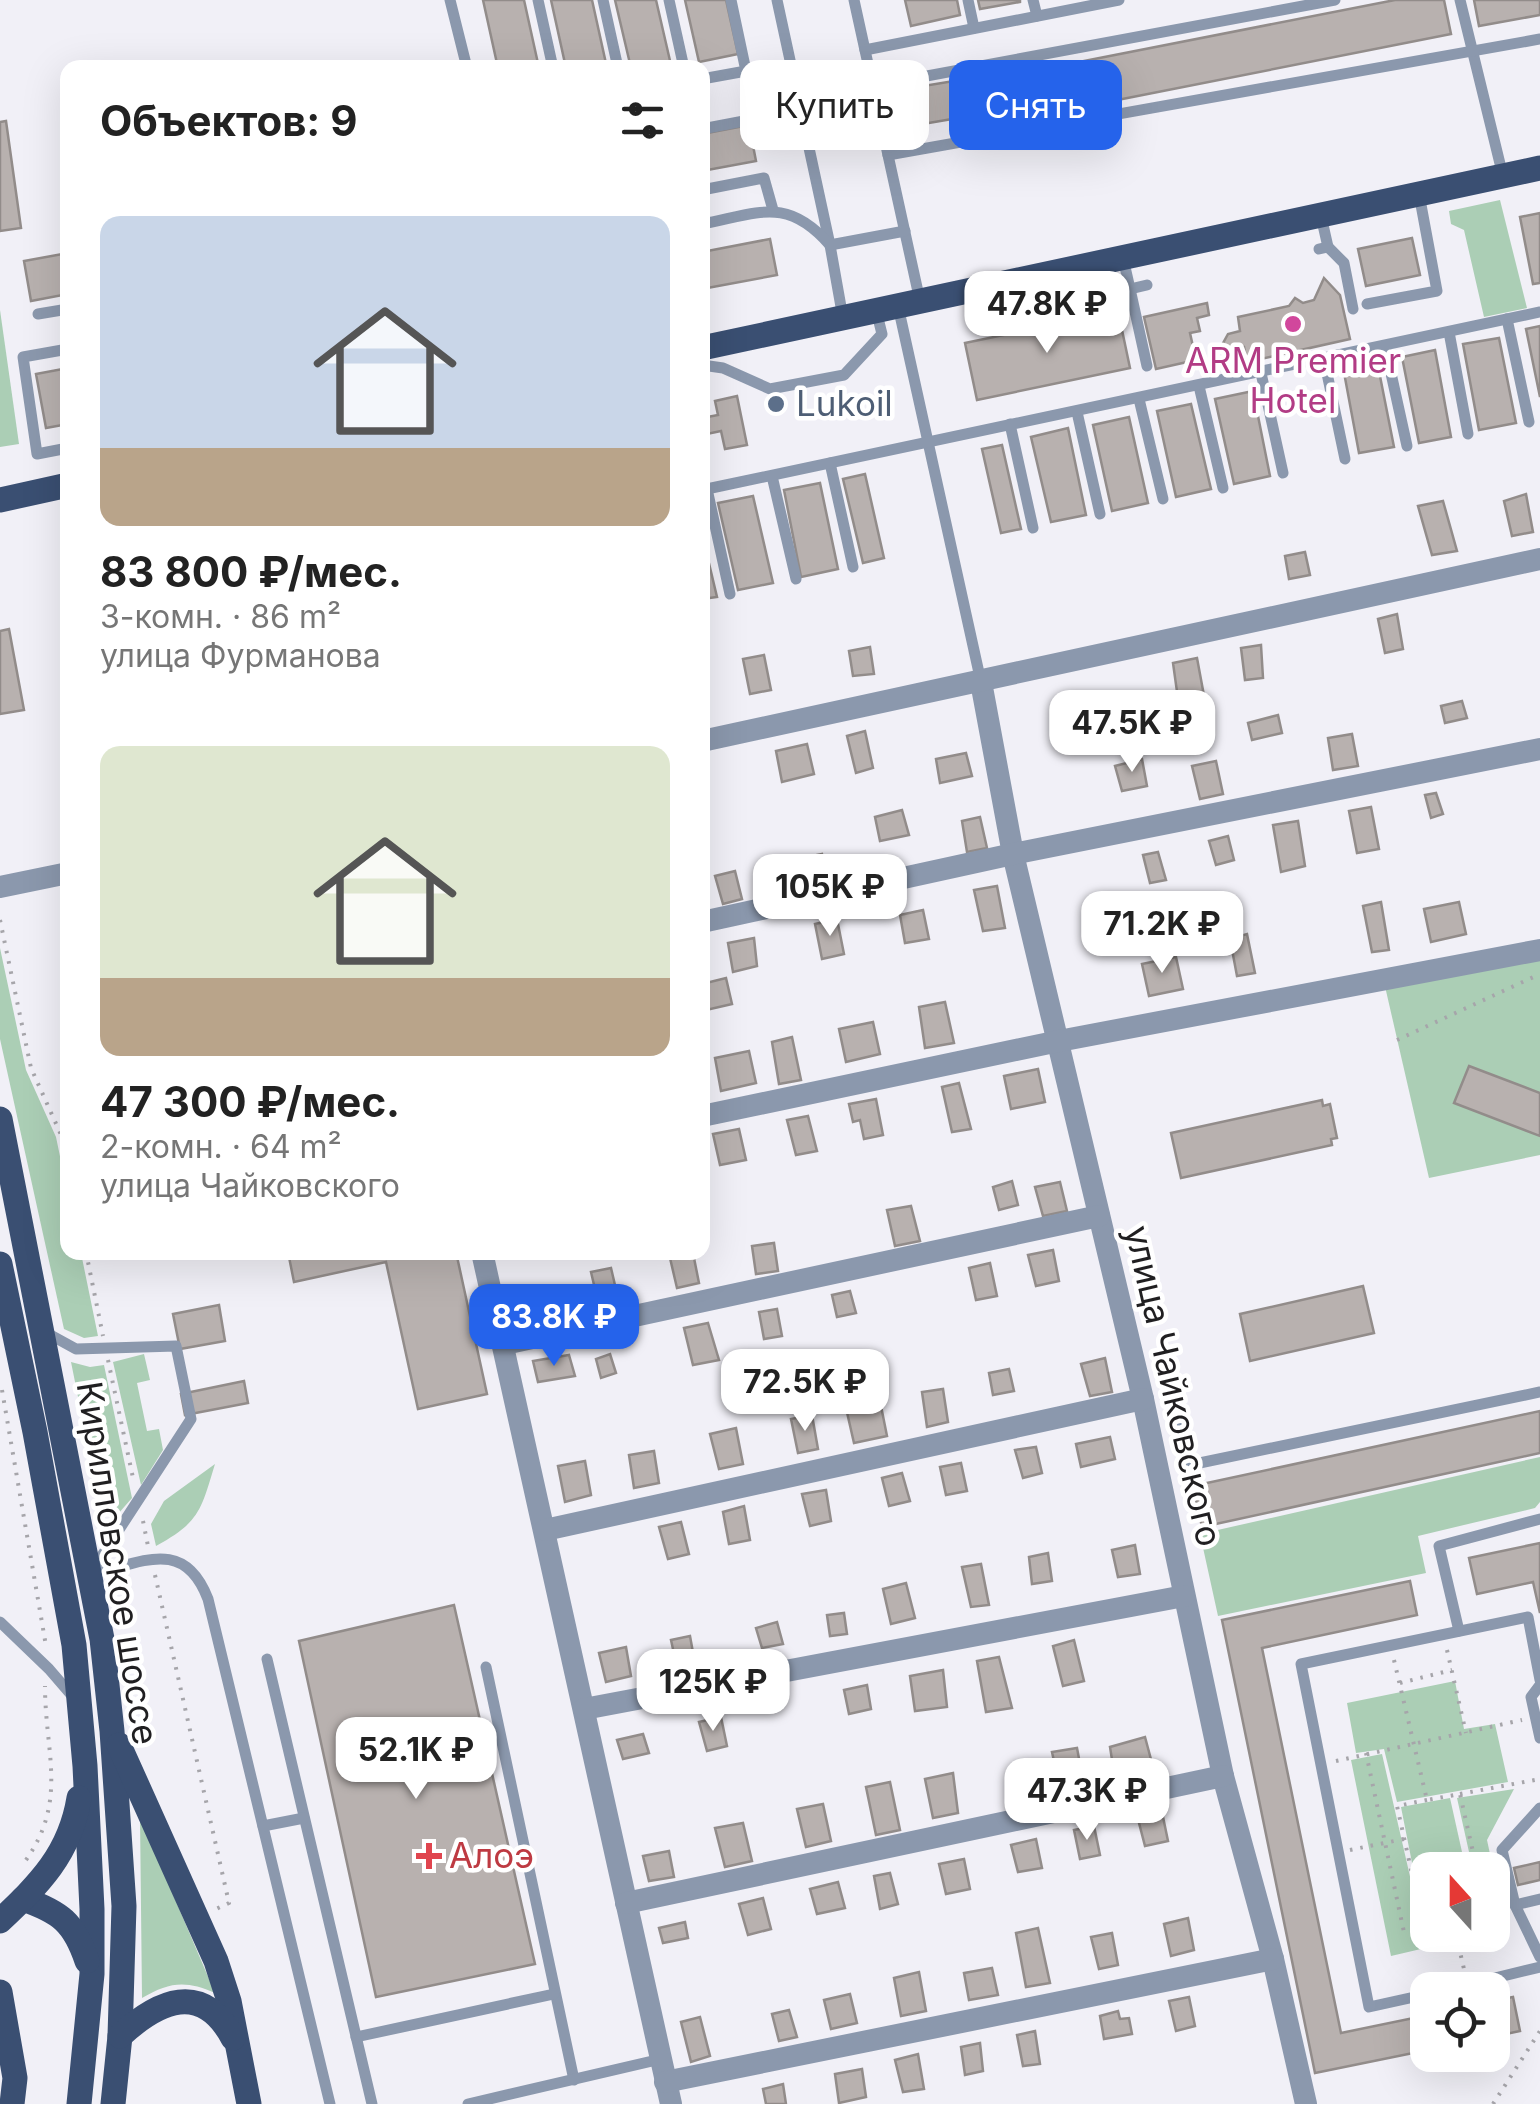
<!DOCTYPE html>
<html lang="ru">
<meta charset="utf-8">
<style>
:root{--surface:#fff;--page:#f6f6f6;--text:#222;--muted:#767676;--accent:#2563eb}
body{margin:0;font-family:Inter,sans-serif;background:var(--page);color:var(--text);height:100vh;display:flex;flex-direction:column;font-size:38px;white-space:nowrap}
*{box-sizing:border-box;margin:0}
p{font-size:32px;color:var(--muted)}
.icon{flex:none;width:55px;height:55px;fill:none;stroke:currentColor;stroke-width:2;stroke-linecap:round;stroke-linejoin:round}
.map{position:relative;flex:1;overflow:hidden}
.side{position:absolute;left:60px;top:60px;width:650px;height:1200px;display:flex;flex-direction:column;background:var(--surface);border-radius:20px;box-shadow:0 10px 40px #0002}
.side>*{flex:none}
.guide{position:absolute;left:740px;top:60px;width:650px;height:90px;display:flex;gap:20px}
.needle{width:65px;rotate:339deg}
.tools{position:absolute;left:1410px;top:1852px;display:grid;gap:20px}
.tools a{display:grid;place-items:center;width:100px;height:100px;border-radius:20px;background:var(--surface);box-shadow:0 10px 40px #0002;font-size:50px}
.price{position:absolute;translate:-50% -85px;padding:0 22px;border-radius:20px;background:#fff;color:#222;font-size:32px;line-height:65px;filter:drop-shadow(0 2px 5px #0008)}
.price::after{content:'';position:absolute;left:50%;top:60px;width:30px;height:22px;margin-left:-15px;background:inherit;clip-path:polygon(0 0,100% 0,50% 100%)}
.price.active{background:var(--accent);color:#fff}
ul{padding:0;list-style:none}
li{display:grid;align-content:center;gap:20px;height:530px;padding:0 40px}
li span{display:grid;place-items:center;height:310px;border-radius:20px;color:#555}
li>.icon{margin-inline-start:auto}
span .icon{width:180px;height:180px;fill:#fffc;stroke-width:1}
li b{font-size:42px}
h2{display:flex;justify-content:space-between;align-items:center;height:120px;padding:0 40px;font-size:42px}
.pill{padding:0 35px;border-radius:20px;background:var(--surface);box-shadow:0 10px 40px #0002;font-size:35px;line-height:90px}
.pill.active{background:var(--accent);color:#fff}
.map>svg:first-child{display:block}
</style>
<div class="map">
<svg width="1540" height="2104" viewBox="0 0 1540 2104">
<rect width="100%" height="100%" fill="#f1f0f7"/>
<g fill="#abceb5">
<path d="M1500,200l27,108 -43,9 -20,-87 -13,-6 -2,-13z"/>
<path d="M0,310l19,134 -19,3z"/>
<path d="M0,948l26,122 30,67 11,53 1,62 13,1 17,83 -14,2 -20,-9 -64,-290z"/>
<path d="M1540,957v198l-111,23 -45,-196z"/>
<path d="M144,1354l6,26 -13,3 10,48 12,-2 4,21 -22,35 -28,-123z"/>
<path d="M71,1362l19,5 14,-2 28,133 -14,16 -16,2z"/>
<path d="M1540,1457v45l-5,6 -117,28 8,37 -208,43 -18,-82z"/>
<path d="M215,1464c-14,46 -15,58 -59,82l-5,-22 13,-23z"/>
<path d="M1455,1681l9,48 31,-5 13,58 -111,20 -13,-53 -28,4 -9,-50z"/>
<path d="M1382,1754l32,140 13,-3 1,44h53l-90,21 -40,-196z"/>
<path d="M1514,1789l-27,51 19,89 -13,3 -1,-62h-19l-16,-72z"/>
<path d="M1450,1798l16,72h-38l-1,16 -10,2 -16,-81z"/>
<path d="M140,1817l75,176c-29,-13 -46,-11 -73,5z"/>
</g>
<g fill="#b8b1af" stroke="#928c8a" stroke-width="2.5">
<path d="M483,0h41l15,68h-41z"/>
<path d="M551,0h41l15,68h-41z"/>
<path d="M615,0h41l15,65 -40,3z"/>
<path d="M685,0h41l12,54 -39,8z"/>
<path d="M905,0h52l3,15 -49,11z"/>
<path d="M978,0h42v2l-40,7z"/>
<path d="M1395,0h49l7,34 -364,72 -8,-44z"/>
<path d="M1474,0h66v15l-61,11z"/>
<path d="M1063,63l6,36 -158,27 -6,-37z"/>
<path d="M6,121l15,107 -21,3v-109z"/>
<path d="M749,125l7,36 -54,10v-37z"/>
<path d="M1540,213v70l-7,1 -13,-67z"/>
<path d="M1412,238l8,37 -54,11 -8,-37z"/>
<path d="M770,239l7,36 -75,14v-37z"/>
<path d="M68,253v41l-37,7 -7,-40z"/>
<path d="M1324,278l16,17 10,44 -103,23 -3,-15 -13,3 -9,-5 6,-11 12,-3 -2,-14 51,-11 6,-8 8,5 11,-3z"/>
<path d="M1207,303l2,12 -12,3 3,13 -10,2 6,27 -40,9 -12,-52z"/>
<path d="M1118,311l12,57 -153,32 -12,-57z"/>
<path d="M1540,326v71l-14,-68z"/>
<path d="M1499,338l17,85 -37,7 -16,-86z"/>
<path d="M1435,350l16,87 -32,6 -17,-86z"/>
<path d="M1377,361l17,86 -35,6 -16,-86z"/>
<path d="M68,368v56l-22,4 -10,-54z"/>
<path d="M1253,391l17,85 -36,8 -19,-85z"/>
<path d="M737,396l10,49 -22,4 -4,-18 -19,4v-17l16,-3 -3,-14z"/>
<path d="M1191,404l20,85 -35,8 -19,-86z"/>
<path d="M1129,417l19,86 -36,8 -19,-86z"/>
<path d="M1068,428l18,87 -35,7 -20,-85z"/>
<path d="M1002,445l19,84 -20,4 -19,-84z"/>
<path d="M865,474l19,84 -21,5 -20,-84z"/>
<path d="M820,483l18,86 -37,8 -17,-87z"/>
<path d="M1526,494l7,38 -21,4 -8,-35z"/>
<path d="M753,496l20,87 -35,7 -20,-87z"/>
<path d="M1443,501l14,50 -25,4 -14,-49z"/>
<path d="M702,534l15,63 -15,2z"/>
<path d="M1305,552l5,23 -21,4 -4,-23z"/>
<path d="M1397,614l6,35 -18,4 -7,-34z"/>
<path d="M9,629l15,81 -24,4v-83z"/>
<path d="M1261,645l2,33 -18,2 -4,-32z"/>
<path d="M870,647l4,27 -21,2 -4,-25z"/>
<path d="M764,655l7,35 -21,4 -7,-35z"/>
<path d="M1197,658l8,43 -26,5 -6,-43z"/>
<path d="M1462,701l5,17 -22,5 -4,-17z"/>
<path d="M1278,715l4,18 -30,7 -4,-17z"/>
<path d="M865,731l8,37 -17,5 -9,-37z"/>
<path d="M1352,734l6,32 -25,4 -5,-32z"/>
<path d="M807,744l7,30 -32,8 -6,-31z"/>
<path d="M966,753l6,23 -32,7 -4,-24z"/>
<path d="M1142,759l5,27 -25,5 -7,-25z"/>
<path d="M1216,761l7,33 -23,5 -8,-33z"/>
<path d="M1436,793l7,21 -12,4 -6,-23z"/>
<path d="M1371,807l8,42 -22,4 -8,-42z"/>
<path d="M902,810l7,25 -29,6 -5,-24z"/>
<path d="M980,817l7,31 -20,4 -5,-31z"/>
<path d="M1298,821l7,45 -24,6 -8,-47z"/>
<path d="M1228,836l6,24 -18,5 -7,-24z"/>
<path d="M1158,852l8,28 -16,3 -7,-28z"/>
<path d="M822,854l6,27 -29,7 -7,-28z"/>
<path d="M735,871l7,28 -19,5 -8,-28z"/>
<path d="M997,886l8,42 -22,3 -9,-41z"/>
<path d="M1381,902l8,48 -17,2 -9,-46z"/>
<path d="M1459,902l7,32 -35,8 -7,-33z"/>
<path d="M923,910l6,29 -24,4 -5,-28z"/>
<path d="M837,919l7,35 -22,5 -7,-35z"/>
<path d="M1247,934l8,39 -18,3 -7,-37z"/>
<path d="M754,938l3,28 -24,6 -5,-29z"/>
<path d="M1176,957l7,32 -34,7 -7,-32z"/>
<path d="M726,978l6,26 -30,7v-27z"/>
<path d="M945,1002l9,41 -29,5 -6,-41z"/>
<path d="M873,1022l7,32 -34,8 -7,-33z"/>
<path d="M792,1037l9,43 -22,4 -7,-42z"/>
<path d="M749,1051l7,32 -35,8 -6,-33z"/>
<path d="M1469,1066l71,27v43l-86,-33z"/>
<path d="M1038,1069l7,33 -34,7 -7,-33z"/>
<path d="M959,1083l12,46 -19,3 -10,-45z"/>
<path d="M876,1099l7,36 -19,4 -4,-19 -7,2 -4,-18z"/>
<path d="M1322,1100l1,6 7,-2 7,34 -6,1 1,6 -151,33 -10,-45z"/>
<path d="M808,1116l9,35 -21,4 -9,-35z"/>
<path d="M739,1129l7,31 -26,5 -7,-31z"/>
<path d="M1012,1181l6,24 -19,5 -6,-23z"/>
<path d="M1060,1182l7,29 -24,5 -8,-29z"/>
<path d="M911,1206l9,35 -25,5 -8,-36z"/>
<path d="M774,1243l4,28 -22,3 -4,-28z"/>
<path d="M1053,1250l6,31 -23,5 -8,-31z"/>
<path d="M288,1252h168l31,142 -69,15 -32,-147 -92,20z"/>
<path d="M693,1253l6,30 -22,5 -7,-30z"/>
<path d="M990,1263l7,33 -21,4 -7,-32z"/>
<path d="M611,1268l7,30 -20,4 -7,-30z"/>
<path d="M1363,1286l11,47 -124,28 -10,-47z"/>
<path d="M850,1291l6,22 -19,4 -5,-22z"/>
<path d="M543,1292l5,25 -21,3 -5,-21z"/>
<path d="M219,1305l6,36 -45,8 -7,-35z"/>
<path d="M777,1309l5,27 -18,3 -5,-27z"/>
<path d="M708,1323l11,37 -26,5 -9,-37z"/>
<path d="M610,1354l6,19 -15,5 -5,-19z"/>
<path d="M569,1355l6,21 -37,6 -5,-21z"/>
<path d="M1105,1358l7,34 -22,4 -9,-32z"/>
<path d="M1009,1369l5,22 -21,4 -4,-22z"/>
<path d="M244,1381l4,22 -63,12 -4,-21z"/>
<path d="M943,1389l5,33 -21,5 -5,-35z"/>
<path d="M880,1401l7,35 -33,7 -8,-35z"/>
<path d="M1540,1411v42l-338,74 -9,-41z"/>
<path d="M812,1415l6,34 -20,4 -7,-34z"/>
<path d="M736,1428l7,36 -24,5 -9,-35z"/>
<path d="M1110,1437l5,22 -34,8 -5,-23z"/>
<path d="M1036,1447l6,26 -19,5 -8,-28z"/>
<path d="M654,1451l5,32 -25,5 -5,-33z"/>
<path d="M585,1461l6,34 -26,7 -7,-36z"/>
<path d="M961,1463l6,28 -21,4 -6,-28z"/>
<path d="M902,1473l8,28 -21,5 -7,-28z"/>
<path d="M826,1490l5,31 -21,5 -8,-32z"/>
<path d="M744,1506l6,34 -21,4 -6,-32z"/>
<path d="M681,1522l8,32 -21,5 -9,-32z"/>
<path d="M1540,1543v70l-7,-31 -56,12 -8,-36z"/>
<path d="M1135,1545l5,29 -22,3 -6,-27z"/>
<path d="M1048,1553l4,28 -20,3 -3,-27z"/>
<path d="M981,1564l8,41 -18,2 -9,-40z"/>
<path d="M1410,1581l7,34 -155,33 79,385 87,-18v35l-113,23 -93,-453z"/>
<path d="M906,1583l9,35 -24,6 -8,-35z"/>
<path d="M454,1605l81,359 -159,33 -77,-356z"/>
<path d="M844,1613l3,21 -17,2 -3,-21z"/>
<path d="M777,1622l6,22 -21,4 -6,-20z"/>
<path d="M690,1636l4,22 -18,5 -5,-23z"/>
<path d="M1074,1640l10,41 -21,5 -10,-40z"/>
<path d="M626,1647l5,29 -25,6 -7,-29z"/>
<path d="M999,1657l13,51 -26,4 -9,-51z"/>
<path d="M943,1670l4,37 -32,4 -5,-35z"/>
<path d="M867,1685l4,24 -22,5 -5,-24z"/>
<path d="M721,1717l6,29 -20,5 -8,-29z"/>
<path d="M643,1734l6,19 -26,6 -6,-19z"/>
<path d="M1145,1737l8,30 -38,12 -5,-32z"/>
<path d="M1077,1748l7,37 -24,4 -8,-37z"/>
<path d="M953,1773l5,40 -25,5 -8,-39z"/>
<path d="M890,1782l10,48 -24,5 -10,-48z"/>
<path d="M823,1804l8,37 -25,6 -9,-38z"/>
<path d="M1162,1812l6,29 -23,5 -7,-27z"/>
<path d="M743,1823l9,38 -27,6 -10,-39z"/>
<path d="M1094,1826l6,29 -20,4 -6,-29z"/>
<path d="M1036,1839l6,29 -24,4 -7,-27z"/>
<path d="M669,1851l5,26 -25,4 -6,-25z"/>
<path d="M964,1859l6,30 -24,5 -7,-30z"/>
<path d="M1540,1862v18l-22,5 -4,-17z"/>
<path d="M890,1873l8,31 -18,5 -6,-33z"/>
<path d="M838,1882l7,26 -28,6 -7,-25z"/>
<path d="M763,1898l8,31 -23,6 -9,-31z"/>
<path d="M1188,1918l6,32 -23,6 -7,-32z"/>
<path d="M685,1922l3,16 -25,5 -4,-15z"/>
<path d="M1038,1928l12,55 -24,4 -10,-54z"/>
<path d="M1112,1933l6,32 -19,4 -8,-32z"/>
<path d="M992,1968l6,27 -29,5 -5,-27z"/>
<path d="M919,1972l7,39 -25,5 -7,-38z"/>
<path d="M850,1994l7,29 -26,6 -7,-29z"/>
<path d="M1189,1997l6,29 -19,5 -7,-30z"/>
<path d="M1513,1997l7,34 -28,6v-36z"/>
<path d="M789,2010l8,27 -18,4 -7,-27z"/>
<path d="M1118,2011l2,8 9,-1 3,16 -28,5 -4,-23z"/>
<path d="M700,2017l10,39 -19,6 -10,-40z"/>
<path d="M1035,2031l5,33 -17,2 -6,-31z"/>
<path d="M980,2043l3,28 -18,4 -4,-28z"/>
<path d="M918,2054l6,35 -21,3 -8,-32z"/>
<path d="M862,2069l4,28 -27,6 -4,-29z"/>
<path d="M783,2084l3,20h-20l-3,-15z"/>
</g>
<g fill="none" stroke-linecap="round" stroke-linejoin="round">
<g stroke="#a6a5aa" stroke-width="4" stroke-dasharray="2.5 8" stroke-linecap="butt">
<path d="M0,920l31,148 31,69 6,27"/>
<path d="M1397,1040l143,-66"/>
<path d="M86,1252l17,84"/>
<path d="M108,1360l25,118"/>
<path d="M2,1390l44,256"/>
<path d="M143,1521l5,25"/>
<path d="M155,1575l74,328 -13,6"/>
<path d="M1447,1650l19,83"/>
<path d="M1394,1660l33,140 33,-6 17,76"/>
<path d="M1400,1683l52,-13"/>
<path d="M1366,1753l39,184"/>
<path d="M1336,1761l186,-41"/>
<path d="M1460,1794l80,-15"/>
<path d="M1427,1800l-30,6 19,86 12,-3"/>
<path d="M1350,1850l54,-11"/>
<path d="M26,1860c42,-60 19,-107 19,-174"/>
<path d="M1456,1935l8,34"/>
<path d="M1493,2104l47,-73"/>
</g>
<g stroke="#8b98ad" stroke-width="11">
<path d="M450,0l17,68"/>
<path d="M538,0l15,68"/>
<path d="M603,0l15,68"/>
<path d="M669,0l15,68"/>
<path d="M731,0l15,71"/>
<path d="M777,0l53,245 13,73"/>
<path d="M854,0l66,301"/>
<path d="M968,0l6,28"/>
<path d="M1033,0l4,16"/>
<path d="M1460,0l43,176"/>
<path d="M865,50l254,-50"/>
<path d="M702,79l44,-8h47"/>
<path d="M873,86l462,-86"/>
<path d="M702,129l100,-19"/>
<path d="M888,155l652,-116"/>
<path d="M702,190l62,-12 9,32"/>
<path d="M702,224c58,-11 85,-28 128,21l75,-14"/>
<path d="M1328,247l16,16 9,46"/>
<path d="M1319,249l9,-2 -7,-31"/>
<path d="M1123,258l7,31 17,-4"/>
<path d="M1130,289l17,77"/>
<path d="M1367,304l70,-13 -18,-97"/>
<path d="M898,306l83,376"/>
<path d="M38,314l30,-5"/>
<path d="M1507,319l22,103"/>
<path d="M1449,332l19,102"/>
<path d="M1385,346l22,100"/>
<path d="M68,349l-45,8 14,97 31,-6"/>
<path d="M1324,359l21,100"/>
<path d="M702,365l21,3 47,21 74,-14 38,-41 -6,-24"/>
<path d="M1261,373l22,100"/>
<path d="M1199,386l24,102"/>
<path d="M1139,399l24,100"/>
<path d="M1077,412l23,102"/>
<path d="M1010,424l23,104"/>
<path d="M830,463l23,104"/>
<path d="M772,476l24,103"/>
<path d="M707,489l23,105"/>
<path d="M702,490l838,-178"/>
<path d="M45,1332l31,17 100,-3 15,73 -99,152"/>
<path d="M1180,1420l10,45 350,-73"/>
<path d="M90,1575c51,-12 94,-39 118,24l122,505"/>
<path d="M0,1622l49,47 25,29"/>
<path d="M1459,1631l-20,-85 101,-27"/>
<path d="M267,1659l105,445"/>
<path d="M486,1667l88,413"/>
<path d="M1540,1685l-9,12 9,41"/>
<path d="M1540,1808l-38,42 13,55 25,52"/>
<path d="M263,1826l41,-8"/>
<path d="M1515,1905l25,-6"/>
<path d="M1446,1990l94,-23"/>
<path d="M1428,1994l-59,13 -68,-343 227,-47 12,63"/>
<path d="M356,2037l198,-43"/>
<path d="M468,2104l193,-45"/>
</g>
<g stroke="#8b98ad" stroke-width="22">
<path d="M981,682l32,172 130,545 80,377 50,183 33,145"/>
<path d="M702,741l838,-182"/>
<path d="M0,887l68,-14"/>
<path d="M702,922l311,-68 527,-105"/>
<path d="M702,1116l357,-75 481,-91"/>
<path d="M482,1252l189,852"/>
<path d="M504,1344l595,-128"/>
<path d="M545,1530l598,-131"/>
<path d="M584,1709l600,-113"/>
<path d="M626,1903l597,-127"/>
<path d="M665,2082l608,-123"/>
</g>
<g stroke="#3a4f72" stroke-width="25">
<path d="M702,348l838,-180"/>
<path d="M0,500l68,-15"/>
<path d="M0,1119l102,520 10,92 12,175 -4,130 -7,68"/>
<path d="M0,1264l35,168 39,213 11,121 7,143v65l-13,130"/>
<path d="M119,1745l97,216 13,40 20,103"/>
<path d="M23,1899c37,13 51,23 64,62"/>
<path d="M0,1921c39,-37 70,-67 79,-123"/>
<path d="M0,1992l15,86 -3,26"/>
<path d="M120,2036c38,-35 82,-56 113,2"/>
</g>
</g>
<circle fill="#d1479c" stroke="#fff" stroke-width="4" cx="1293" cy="324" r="10"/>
<circle fill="#5c6f8a" stroke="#fff" stroke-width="4" cx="776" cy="404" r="10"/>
<path fill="#e0444e" stroke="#fff" stroke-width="4" d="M424 1841h10v10h10v10h-10v10h-10v-10h-10v-10h10z"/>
<g text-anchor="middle" stroke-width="9" stroke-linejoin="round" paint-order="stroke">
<g font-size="35" fill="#b23c85" stroke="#fff">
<text x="1293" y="373">ARM Premier<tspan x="1293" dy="40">Hotel</tspan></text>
</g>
<g font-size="35" fill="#4e5e75" stroke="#fff" text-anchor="start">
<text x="796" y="416">Lukoil</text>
</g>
<g font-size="35" fill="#201f21" stroke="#fff">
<text transform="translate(1173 1386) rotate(77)" y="12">улица Чайковского</text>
<text transform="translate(117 1563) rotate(81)" y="12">Кирилловское шоссе</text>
</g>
<g font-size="35" fill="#be3a42" stroke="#fff" text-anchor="start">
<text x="449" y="1868">Алоэ</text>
</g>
</g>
</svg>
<div class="tools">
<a><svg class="needle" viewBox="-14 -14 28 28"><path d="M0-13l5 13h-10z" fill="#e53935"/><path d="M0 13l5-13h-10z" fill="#767676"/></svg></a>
<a><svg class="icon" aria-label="locate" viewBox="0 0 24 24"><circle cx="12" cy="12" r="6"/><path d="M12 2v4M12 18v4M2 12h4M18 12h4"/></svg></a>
</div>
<b class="price" style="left:1047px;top:356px">47.8K ₽</b>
<b class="price" style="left:1132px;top:775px">47.5K ₽</b>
<b class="price" style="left:830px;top:939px">105K ₽</b>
<b class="price" style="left:1162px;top:976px">71.2K ₽</b>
<b class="price active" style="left:554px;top:1369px">83.8K ₽</b>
<b class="price" style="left:805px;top:1434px">72.5K ₽</b>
<b class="price" style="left:713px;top:1734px">125K ₽</b>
<b class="price" style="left:416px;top:1802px">52.1K ₽</b>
<b class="price" style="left:1087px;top:1843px">47.3K ₽</b>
<div class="guide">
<a class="pill">Купить</a>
<a class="pill active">Снять</a>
</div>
<section class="side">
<h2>Объектов: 9<svg class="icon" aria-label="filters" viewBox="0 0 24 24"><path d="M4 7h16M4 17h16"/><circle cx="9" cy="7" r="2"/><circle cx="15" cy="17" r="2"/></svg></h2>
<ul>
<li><span style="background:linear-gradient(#c9d6e8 75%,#b9a48a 0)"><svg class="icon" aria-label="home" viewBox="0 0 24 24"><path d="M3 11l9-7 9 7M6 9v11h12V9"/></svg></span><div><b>83 800 ₽/мес.</b><p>3-комн. · 86 m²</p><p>улица Фурманова</p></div></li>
<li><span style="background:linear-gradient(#dfe7d0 75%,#b9a48a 0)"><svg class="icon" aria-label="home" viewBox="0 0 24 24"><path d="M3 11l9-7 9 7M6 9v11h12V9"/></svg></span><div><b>47 300 ₽/мес.</b><p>2-комн. · 64 m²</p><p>улица Чайковского</p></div></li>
</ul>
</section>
</div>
